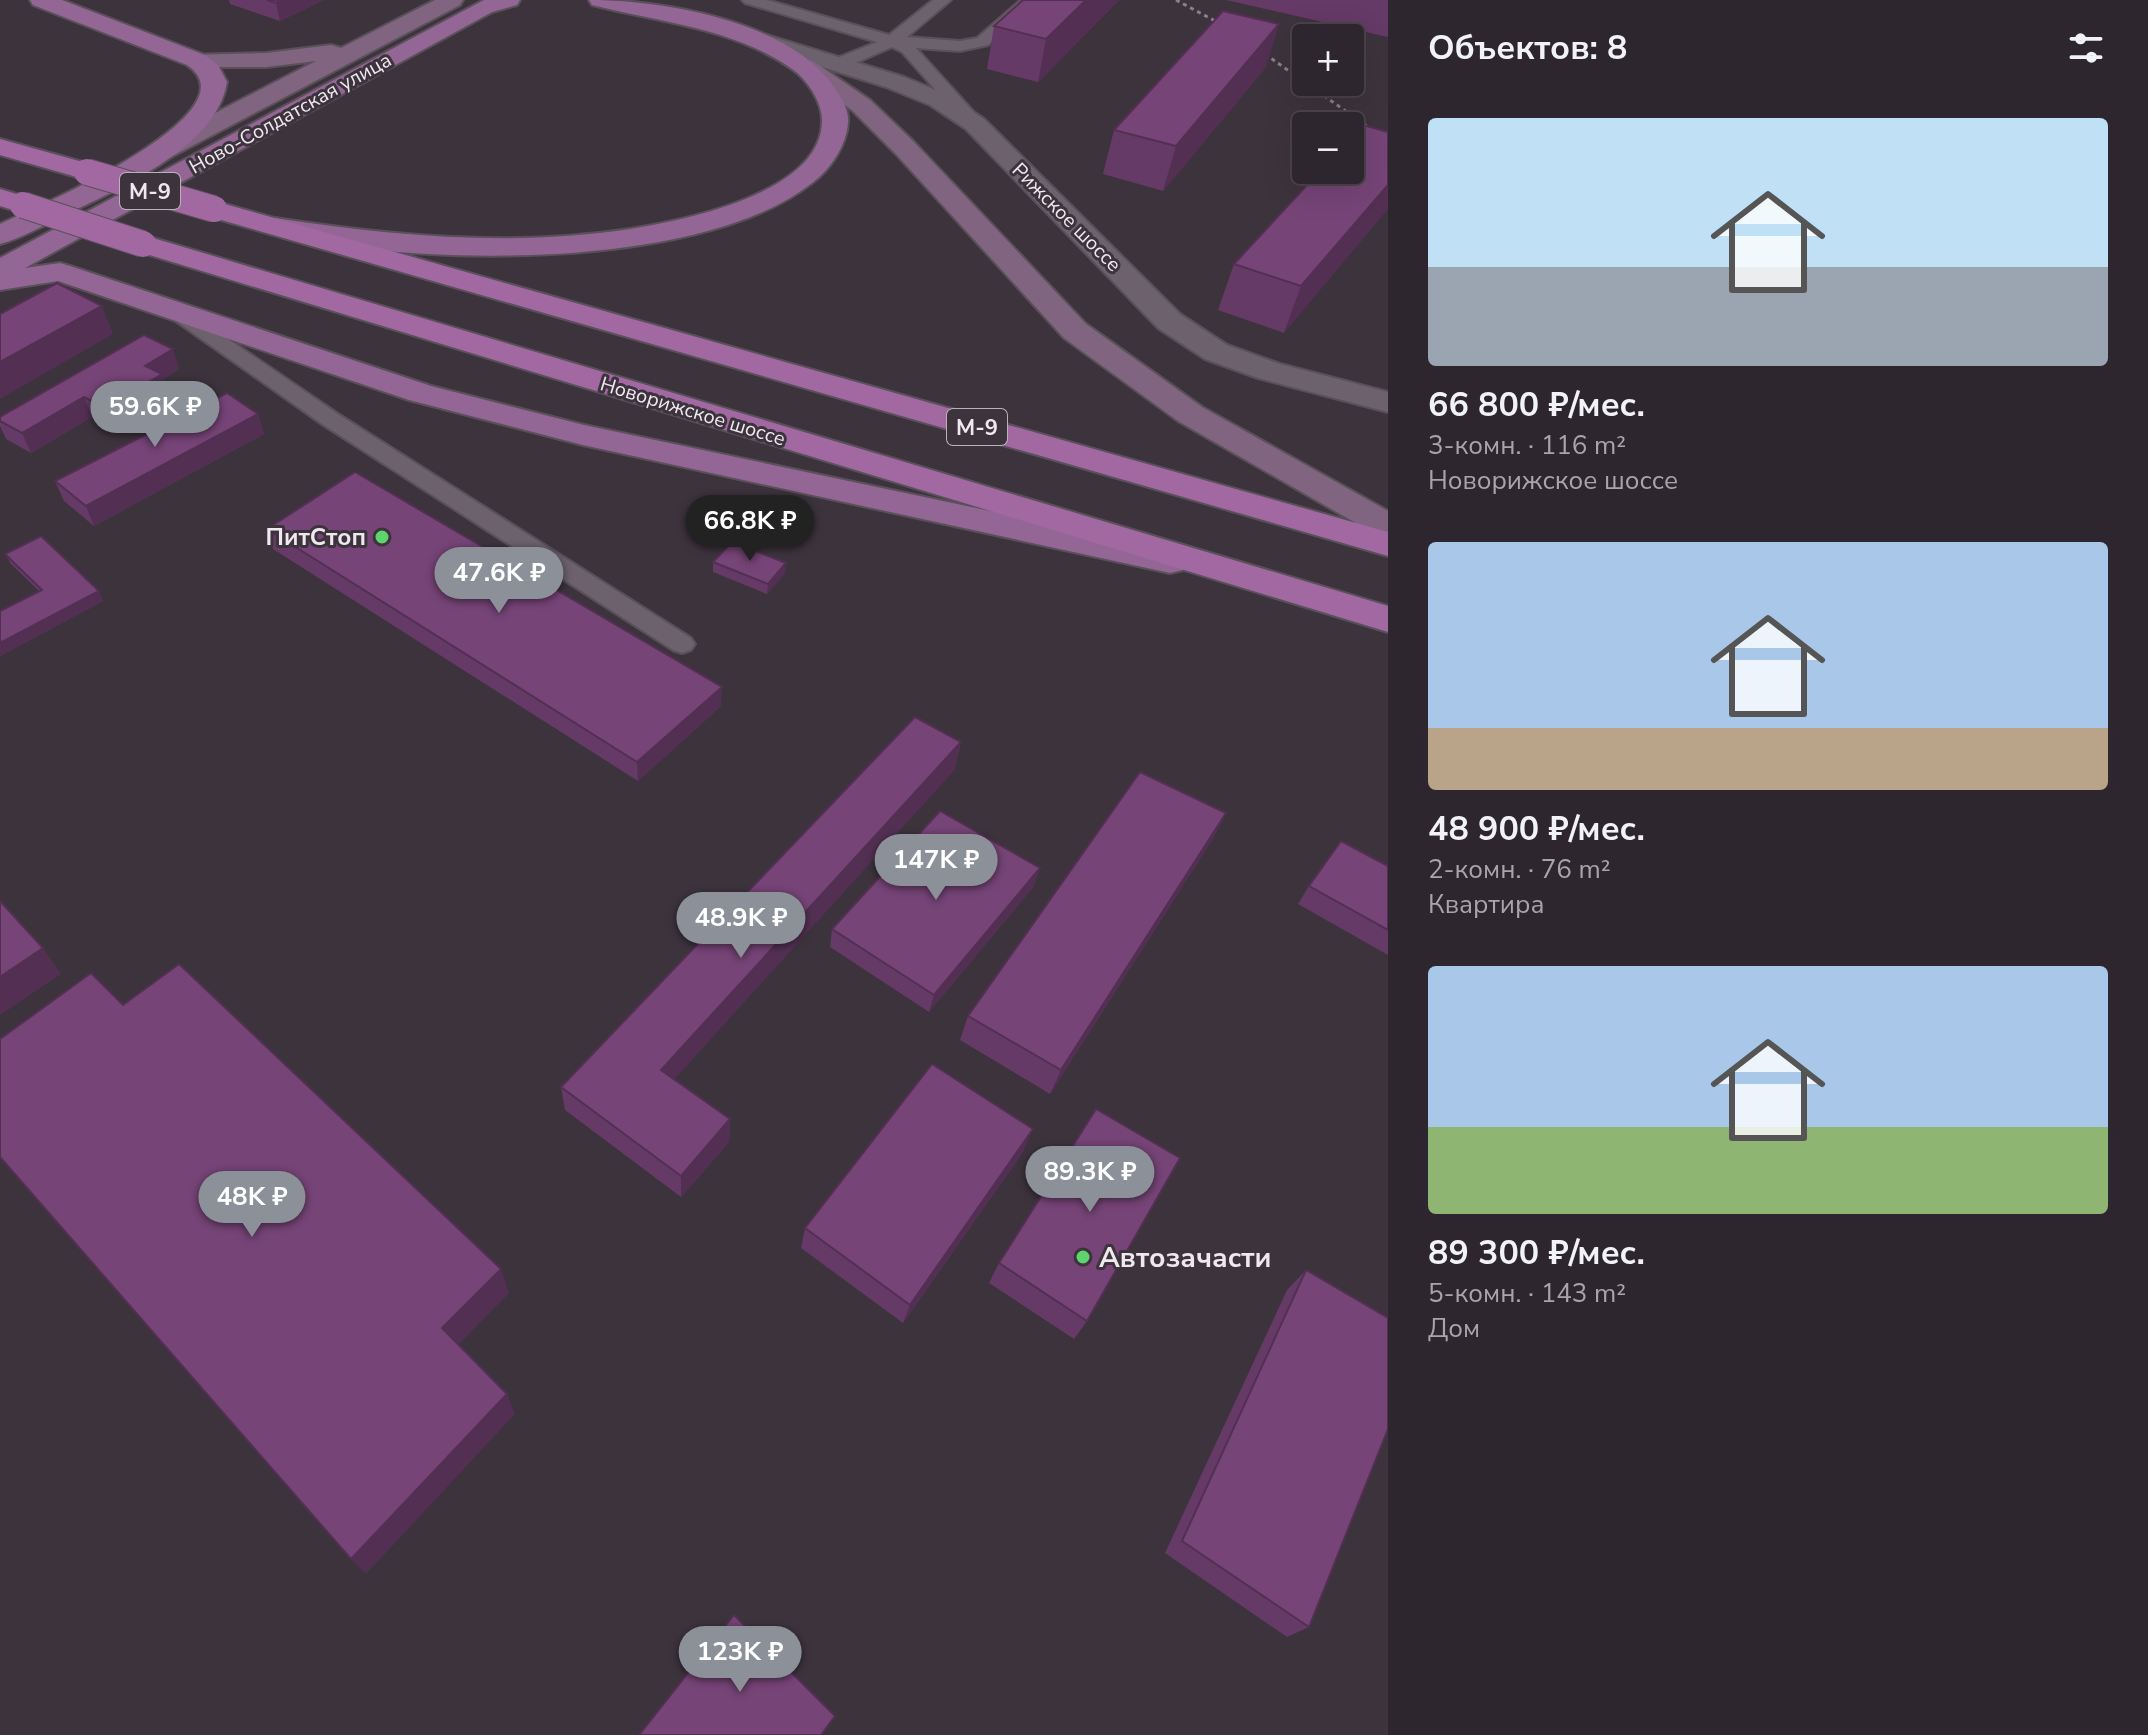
<!DOCTYPE html>
<html lang="ru">
<meta charset="utf-8">
<style>
:root{--surface:#2e262e;--page:#362e36;--text:#f1f3f6;--muted:#a7a5aa;--line:#49434a;--accent:#8c9099}
body{margin:0;font-family:"Nunito Sans",sans-serif;background:var(--page);color:var(--text);height:100vh;display:flex;flex-direction:column;font-size:30px;white-space:nowrap}
*{box-sizing:border-box;margin:0}
p{font-size:26px;color:var(--muted)}
.icon{flex:none;width:44px;height:44px;fill:none;stroke:currentColor;stroke-width:2;stroke-linecap:round;stroke-linejoin:round}
.map{position:relative;flex:1;overflow:hidden}
.side{display:flex;flex-direction:column;background:var(--surface);width:760px}
.side>*{flex:none}
.buttons{position:absolute;left:1292px;top:24px;display:grid;gap:16px}
.buttons a{display:grid;place-items:center;width:72px;height:72px;border-radius:8px;background:var(--surface);box-shadow:0 8px 32px #0002,0 0 0 2px var(--line);font-size:40px}
.price{position:absolute;translate:-50% -68px;padding:0 18px;border-radius:28px;background:var(--accent);color:#fff;font-size:26px;line-height:52px;filter:drop-shadow(0 2px 4px #0008)}
.price::after{content:'';position:absolute;left:50%;top:48px;width:24px;height:18px;margin-left:-12px;background:inherit;clip-path:polygon(0 0,100% 0,50% 100%)}
.price.active{background:#222;color:#fff}
ul{padding:0;list-style:none}
li{display:grid;align-content:center;gap:16px;height:424px;padding:0 40px}
li span{display:grid;place-items:center;height:248px;border-radius:8px;color:#555}
li>.icon{margin-inline-start:auto}
span .icon{width:144px;height:144px;fill:#fffc;stroke-width:1}
li b{font-size:34px}
h2{display:flex;justify-content:space-between;align-items:center;height:96px;padding:0 40px;font-size:34px}
main{display:flex;flex:1;min-height:0}
.map>svg:first-child{display:block}
</style>
<main>
<div class="map">
<svg width="1388" height="1735" viewBox="0 0 1388 1735">
<rect width="100%" height="100%" fill="#3d333d"/>
<g fill="none" stroke-linecap="round" stroke-linejoin="round">
<defs>
<g id="service">
<path d="M742,0h25l122,35 44,-35h18l-44,37 53,4 17,-3 44,-38h17l-50,45 -28,6 -44,-3 65,72 3,4 -3,4h-12l-67,-76 -10,-5 -48,21h-12l-2,-4 2,-4 45,-18 -132,-39z"/>
<path d="M173,304l7,2 158,108 353,224 4,6 -4,6 -9,3 -9,-3 -351,-226 -156,-110 -3,-4 3,-4z"/>
</g>
<path id="minor" d="M744,28l160,49 44,18 36,24 196,195 47,31 53,19 108,28v20l-130,-34 -53,-19 -47,-31 -192,-199 -36,-24 -44,-18 -150,-47 -4,-5 4,-5z"/>
<g id="secondary">
<path d="M435,0h28l-3,5 -291,153h-18l-4,-6 4,-6 165,-85 -50,6h-70l-9,-2 -3,-5 3,-5 79,-2 65,-8 10,3z"/>
<path d="M804,59l9,2 57,39 43,41 173,183 116,83 186,104v27l-13,-4 -197,-113 -114,-83 -169,-185 -43,-43 -57,-39 -3,-5 3,-5z"/>
</g>
<g id="primary">
<path d="M30,0h32l143,55 13,10 9,17c-10,66 -111,108 -164,134 -21,10 -41,22 -63,28v-20c30,-14 259,-111 187,-159l-154,-60z"/>
<path d="M484,0h36l-3,5 -25,7 -467,256 35,-5 10,3 361,120 153,39 586,124 13,3 5,9 -5,9 -13,3 -587,-128 -174,-45 -351,-119 -58,9v-32z"/>
<path d="M589,0c74,0 197,21 243,84 8,12 17,24 16,38 -1,23 -18,48 -36,61 -116,91 -409,83 -547,49l-4,-6 4,-6 10,-2c119,18 235,29 355,11 55,-9 193,-36 192,-109 0,-18 -15,-41 -30,-51 -58,-41 -133,-47 -200,-64z"/>
</g>
<g id="trunk">
<path d="M0,139l97,27 4,6 -4,6 -10,2 -87,-25z"/>
<path d="M0,189l33,10 4,6 -4,6 -10,2 -23,-7z"/>
<path d="M214,201l1174,331v24l-1184,-341 -4,-6 4,-6z"/>
<path d="M143,235l1245,371v26l-1255,-382 -4,-6 4,-6z"/>
</g>
</defs>
<use href="#service" stroke="#595059" stroke-width="4"/>
<use href="#minor" stroke="#595059" stroke-width="4"/>
<use href="#secondary" stroke="#595059" stroke-width="4"/>
<use href="#primary" stroke="#595059" stroke-width="4"/>
<use href="#trunk" stroke="#595059" stroke-width="4"/>
<g stroke="#898189" stroke-width="3" stroke-dasharray="4 4" stroke-linecap="butt">
<path d="M1176,0l41,22"/>
<path d="M1265,54l106,75"/>
</g>
<use href="#service" fill="#6c616c" fill-rule="evenodd"/>
<use href="#minor" fill="#6c616c" fill-rule="evenodd"/>
<use href="#secondary" fill="#806480" fill-rule="evenodd"/>
<use href="#primary" fill="#946695" fill-rule="evenodd"/>
<use href="#trunk" fill="#a168a2" fill-rule="evenodd"/>
<defs>
<g id="trunk-bridge">
<path d="M87,172l127,37"/>
<path d="M23,205l120,39"/>
</g>
</defs>
<use href="#trunk-bridge" stroke="#595059" stroke-width="28" stroke-linecap="butt"/>
<use href="#trunk-bridge" stroke="#a168a2" stroke-width="26"/>
</g>
<g fill="#653a66">
<path d="M229,0h95l-44,21 -50,-17z"/>
<path d="M1119,0l-81,82 -51,-13 7,-43z"/>
<path d="M1226,0h162v37z"/>
<path d="M1266,67l-103,124 -60,-17 11,-44z"/>
<path d="M1363,125l-79,208 -66,-23 16,-46z"/>
<path d="M179,369l-16,10 6,15 -56,34 -21,-11 -61,36 -25,-14 -6,-13v-9z"/>
<path d="M258,414l6,20 -170,92 -30,-25 -9,-20z"/>
<path d="M267,529l454,177 -83,75 -365,-232z"/>
<path d="M5,554l98,47 -103,55v-45l39,-20 -28,-27z"/>
<path d="M713,562l72,11 -18,21 -54,-22z"/>
<path d="M961,742l-7,28 -280,309 56,40 -1,23 -48,55 -116,-87 -4,-23z"/>
<path d="M1226,813l-14,27 -162,254 -90,-54 8,-24z"/>
<path d="M1388,866v89l-90,-51 11,-18z"/>
<path d="M1034,886l-105,126 -99,-65 2,-18z"/>
<path d="M1023,1152l-120,171 -102,-75 4,-20z"/>
<path d="M999,1263l88,58 -13,18 -85,-56z"/>
<path d="M1306,1270l3,357 -22,10 -122,-84 122,-263z"/>
</g>
<g fill="#533053">
<path d="M282,0h42l-44,21 -4,-18z"/>
<path d="M1086,0h33l-81,82 8,-43z"/>
<path d="M1279,24l-13,43 -103,124 13,-45z"/>
<path d="M1388,185v24l-104,124 17,-47z"/>
<path d="M102,306l11,28 -113,65v-37z"/>
<path d="M173,349l6,20 -16,10 6,15 -56,34 -8,-20 40,-42z"/>
<path d="M84,397l8,20 -61,36 -9,-20z"/>
<path d="M258,414l6,20 -170,92 -8,-20z"/>
<path d="M786,563l-1,10 -18,21 1,-10z"/>
<path d="M99,591l4,10 -103,55v-13z"/>
<path d="M722,687l-1,19 -83,75 -1,-19z"/>
<path d="M961,742l-7,28 -292,323 -1,-23z"/>
<path d="M1226,813l-14,27 -162,254 11,-24z"/>
<path d="M1040,868l-6,18 -105,126 5,-17z"/>
<path d="M43,948l18,26 -61,41v-38z"/>
<path d="M730,1119l-1,23 -48,55v-21z"/>
<path d="M1033,1129l-10,23 -120,171 7,-18z"/>
<path d="M501,1269l8,24 -57,58 -10,-23z"/>
<path d="M507,1394l8,20 -149,160 -15,-15z"/>
</g>
<g fill="#764477" stroke="#533053" stroke-width="2">
<path d="M267,0h15l-6,3z"/>
<path d="M1023,0h63l-40,39 -52,-13z"/>
<path d="M1223,11l56,13 -103,122 -62,-16z"/>
<path d="M1363,125l25,7v53l-87,101 -67,-22 87,-94h29v-31z"/>
<path d="M57,283l45,23 -102,56v-48z"/>
<path d="M144,335l29,14 -28,17 17,8 -57,34 -21,-11 -62,36 -22,-12v-4z"/>
<path d="M227,393l31,21 -172,92 -31,-25z"/>
<path d="M355,472l367,215 -85,75 -370,-233z"/>
<path d="M41,536l58,55 -99,52v-32l42,-21 -37,-36z"/>
<path d="M732,542l54,21 -18,21 -55,-22z"/>
<path d="M915,717l46,25 -300,328 69,49 -49,57 -120,-89z"/>
<path d="M1140,772l86,41 -165,257 -93,-54z"/>
<path d="M940,811l100,57 -106,127 -102,-66z"/>
<path d="M1341,841l47,25v64l-79,-44z"/>
<path d="M0,901l43,47 -43,29z"/>
<path d="M179,964l322,305 -59,59 65,66 -156,165 -351,-402v-118l91,-66 32,32z"/>
<path d="M932,1064l101,65 -123,176 -105,-77z"/>
<path d="M1096,1109l84,49 -93,163 -88,-58z"/>
<path d="M1306,1270l82,48v111l-79,198 -127,-86z"/>
<path d="M734,1615l101,101 -14,19h-182z"/>
</g>
<g fill="#5dd56c" stroke="#3d333d" stroke-width="3">
<circle cx="382" cy="537" r="8"/>
<circle cx="1083" cy="1257" r="8"/>
</g>
<g text-anchor="middle" stroke-width="6" stroke-linejoin="round" paint-order="stroke">
<g font-size="20" fill="#efe8ef" stroke="#3d333d">
<text transform="translate(290 113) rotate(-29)" y="7">Ново-Солдатская улица</text>
<text transform="translate(1067 217) rotate(45)" y="7">Рижское шоссе</text>
<text transform="translate(693 411) rotate(17)" y="7">Новорижское шоссе</text>
</g>
<g fill="#3d333d" stroke="#bab2ba" stroke-width="2">
<rect x="120" y="173" width="60" height="36" rx="6"/>
<rect x="947" y="409" width="60" height="36" rx="6"/>
</g>
<g font-size="22" font-weight="bold" fill="#efe8ef">
<text x="150" y="199">М-9</text>
<text x="977" y="435">М-9</text>
</g>
<g font-size="24" font-weight="bold" fill="#efe8ef" stroke="#3d333d" text-anchor="end">
<text x="366" y="545">ПитСтоп</text>
</g>
<g font-size="28" font-weight="bold" fill="#efe8ef" stroke="#3d333d" text-anchor="start">
<text x="1099" y="1267">Автозачасти</text>
</g>
</g>
</svg>
<div class="buttons">
<a>+</a>
<a>−</a>
</div>
<b class="price" style="left:155px;top:449px">59.6K ₽</b>
<b class="price active" style="left:750px;top:563px">66.8K ₽</b>
<b class="price" style="left:499px;top:615px">47.6K ₽</b>
<b class="price" style="left:936px;top:902px">147K ₽</b>
<b class="price" style="left:741px;top:960px">48.9K ₽</b>
<b class="price" style="left:1090px;top:1214px">89.3K ₽</b>
<b class="price" style="left:252px;top:1239px">48K ₽</b>
<b class="price" style="left:740px;top:1694px">123K ₽</b>
</div>
<section class="side">
<h2>Объектов: 8<svg class="icon" aria-label="filters" viewBox="0 0 24 24"><path d="M4 7h16M4 17h16"/><circle cx="9" cy="7" r="2"/><circle cx="15" cy="17" r="2"/></svg></h2>
<ul>
<li><span style="background:linear-gradient(#bfe0f5 60%,#9aa5b1 0)"><svg class="icon" aria-label="home" viewBox="0 0 24 24"><path d="M3 11l9-7 9 7M6 9v11h12V9"/></svg></span><div><b>66 800 ₽/мес.</b><p>3-комн. · 116 m²</p><p>Новорижское шоссе</p></div></li>
<li><span style="background:linear-gradient(#a9c7e8 75%,#b9a48a 0)"><svg class="icon" aria-label="home" viewBox="0 0 24 24"><path d="M3 11l9-7 9 7M6 9v11h12V9"/></svg></span><div><b>48 900 ₽/мес.</b><p>2-комн. · 76 m²</p><p>Квартира</p></div></li>
<li><span style="background:linear-gradient(#a9c7e8 65%,#8fb573 0)"><svg class="icon" aria-label="home" viewBox="0 0 24 24"><path d="M3 11l9-7 9 7M6 9v11h12V9"/></svg></span><div><b>89 300 ₽/мес.</b><p>5-комн. · 143 m²</p><p>Дом</p></div></li>
</ul>
</section>
</main>
